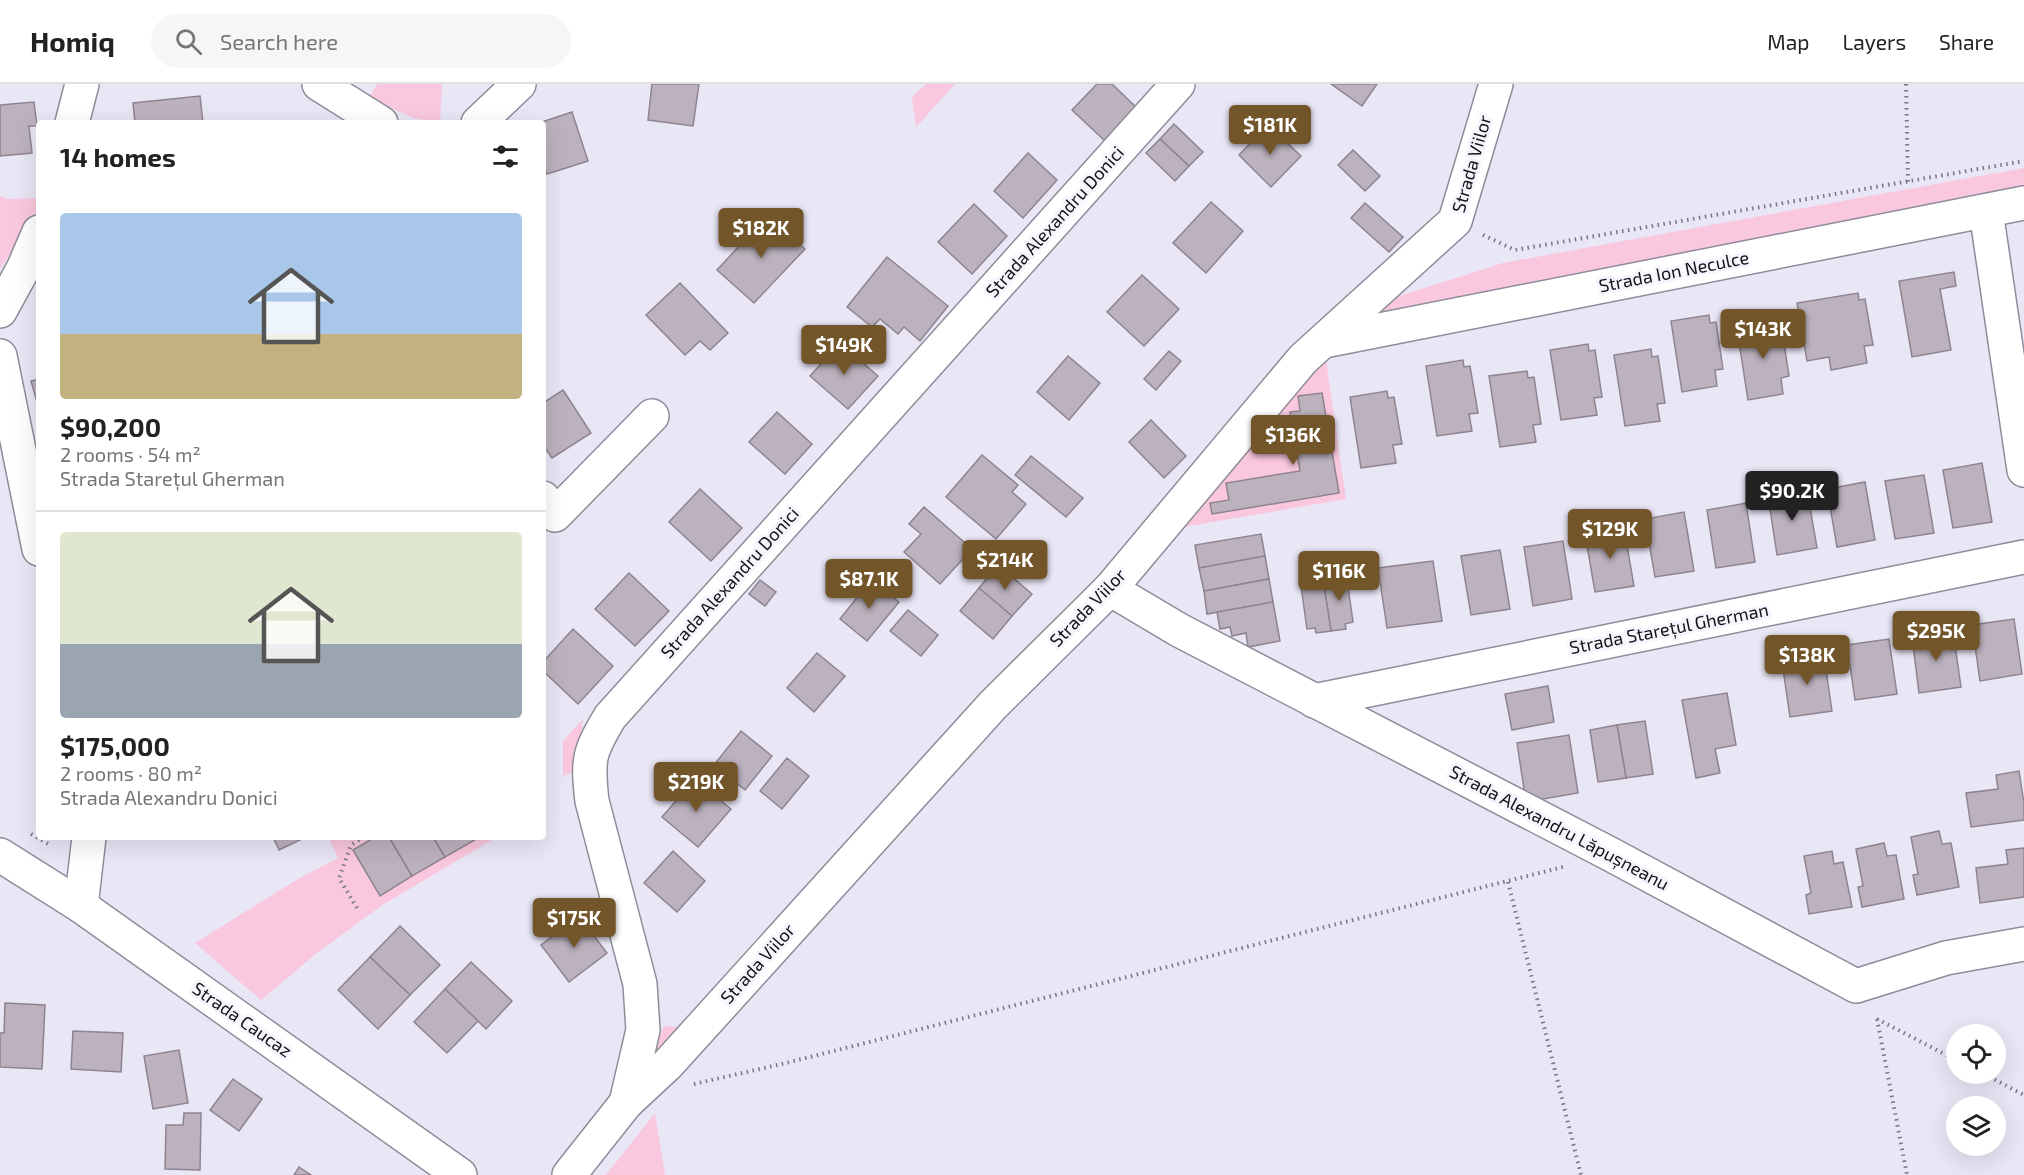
<!DOCTYPE html>
<meta charset="utf-8">
<style>
:root{--surface:#fff;--page:#f6f6f6;--text:#222;--muted:#767676;--line:#e0e0e0;--accent:#73552a}
body{margin:0;font-family:"Exo 2",sans-serif;background:var(--page);color:var(--text);height:100vh;display:flex;flex-direction:column;font-size:22px;white-space:nowrap}
*{box-sizing:border-box;margin:0}
p{font-size:20px;color:var(--muted)}
.icon{flex:none;width:33px;height:33px;fill:none;stroke:currentColor;stroke-width:2;stroke-linecap:round;stroke-linejoin:round}
.map{position:relative;flex:1;overflow:hidden}
.details{position:absolute;left:36px;top:36px;width:510px;height:720px;display:flex;flex-direction:column;background:var(--surface);border-radius:6px;box-shadow:0 6px 24px #0002}
.details>*{flex:none}
.tools{position:absolute;left:1946px;top:940px;display:grid;gap:12px}
.tools a{display:grid;place-items:center;width:60px;height:60px;border-radius:50%;background:var(--surface);box-shadow:0 6px 24px #0002;font-size:30px}
.price{position:absolute;translate:-50% -51px;padding:0 14px;border-radius:6px;background:var(--accent);color:#fff;font-size:20px;line-height:39px;filter:drop-shadow(0 2px 3px #0008)}
.price::after{content:'';position:absolute;left:50%;top:36px;width:18px;height:14px;margin-left:-9px;background:inherit;clip-path:polygon(0 0,100% 0,50% 100%)}
.price.selected{background:#222;color:#fff}
ul{padding:0;list-style:none}
li{display:grid;align-content:center;gap:12px;height:318px;padding:0 24px}
li+li{border-top:2px solid var(--line)}
li span{display:grid;place-items:center;height:186px;border-radius:6px;color:#555}
li>.icon{margin-inline-start:auto}
span .icon{width:108px;height:108px;fill:#fffc;stroke-width:1}
li b{font-size:26px}
h2{display:flex;justify-content:space-between;align-items:center;height:72px;padding:0 24px;font-size:26px}
header{display:flex;align-items:center;gap:36px;box-sizing:border-box;height:84px;padding:0 30px;background:var(--surface);border-bottom:2px solid var(--line)}
header strong{font-size:28px}
nav{display:flex;gap:33px;margin-inline-start:auto;font-size:21px}
.search{width:420px;height:54px;background:var(--page);display:flex;align-items:center;gap:15px;box-sizing:border-box;padding:0 21px;border-radius:33px;color:var(--muted);font-size:22px}
.map>svg:first-child{display:block}
</style>
<header>
<strong>Homiq</strong>
<div class="search"><svg class="icon" aria-label="search" viewBox="0 0 24 24"><circle cx="10" cy="10" r="6"/><path d="M15 15l6 6"/></svg>Search here</div>
<nav><a>Map</a><a>Layers</a><a>Share</a></nav>
</header>
<div class="map">
<svg width="2024" height="1091" viewBox="0 0 2024 1091">
<rect width="100%" height="100%" fill="#e9e6f6"/>
<g fill="#fac8de">
<path d="M377,0h65l-2,39 -27,-5 -44,-20z"/>
<path d="M926,0h29l-39,43 -4,-30z"/>
<path d="M2024,84v27l-662,126 25,-21 116,-37z"/>
<path d="M0,112l7,3 32,-1 -2,14 -37,57z"/>
<path d="M1326,276l20,139 -162,28 130,-161z"/>
<path d="M583,635l-6,50 -14,8v-36z"/>
<path d="M328,753h169l-113,67 -67,49 -56,47 -66,-57 103,-64 40,-21z"/>
<path d="M664,942l15,1 -35,41z"/>
<path d="M655,1029l10,62h-59z"/>
</g>
<g fill="#bcb2be" stroke="#8e848f" stroke-width="1.5">
<path d="M652,0h47l-6,42 -45,-6z"/>
<path d="M1097,0h15l26,25 -31,34 -35,-33z"/>
<path d="M1331,0h46l-15,22z"/>
<path d="M200,12l3,27h-68l-2,-20z"/>
<path d="M34,18l3,24h-8l3,27 -32,3v-51z"/>
<path d="M572,28l16,49 -41,13 -4,-13v-38h-4z"/>
<path d="M1174,40l29,28 -14,14 -29,-27z"/>
<path d="M1268,41l33,31 -30,31 -32,-32z"/>
<path d="M1160,55l29,27 -14,15 -29,-28z"/>
<path d="M1353,66l27,26 -15,15 -27,-26z"/>
<path d="M1028,69l29,27 -34,38 -29,-27z"/>
<path d="M1211,118l32,29 -37,42 -33,-30z"/>
<path d="M1365,119l38,34 -14,15 -38,-34z"/>
<path d="M974,120l33,32 -35,38 -34,-32z"/>
<path d="M768,131l37,34 -51,54 -37,-33z"/>
<path d="M887,173l61,49 -28,35 -16,-14 -6,7 -18,-15 -8,8 -25,-20z"/>
<path d="M1954,188l2,14 -16,3 11,61 -39,7 -13,-76z"/>
<path d="M1142,191l37,34 -35,37 -37,-34z"/>
<path d="M680,199l48,50 -18,17 -10,-9 -15,14 -39,-40z"/>
<path d="M1858,209l1,7 6,-1 8,46 -9,1 3,17 -36,7 -2,-13 -22,4 -10,-58z"/>
<path d="M1709,231l1,8 6,-1 7,47 -8,1 2,16 -35,6 -11,-71z"/>
<path d="M1774,239l2,8 6,-1 7,46 -8,2 2,16 -35,6 -11,-71z"/>
<path d="M840,259l38,33 -30,33 -38,-33z"/>
<path d="M1588,260l1,7 6,-1 7,47 -8,1 3,17 -36,5 -11,-70z"/>
<path d="M1651,265l1,8 6,-1 7,47 -8,1 3,17 -35,5 -11,-71z"/>
<path d="M1169,267l12,10 -25,29 -12,-11z"/>
<path d="M1068,272l32,27 -31,37 -32,-28z"/>
<path d="M1463,276l1,7 6,-1 8,47 -9,1 3,17 -35,5 -11,-70z"/>
<path d="M1527,287l1,7 6,-1 7,47 -8,1 3,17 -36,5 -11,-71z"/>
<path d="M39,295v30l-8,-28z"/>
<path d="M563,306l28,43 -39,25 -9,-13v-42z"/>
<path d="M1387,307l1,7 6,-1 8,47 -9,1 3,18 -35,5 -11,-71z"/>
<path d="M1322,309l17,100 -127,21 -2,-11 19,-3 -3,-17 74,-12 -10,-59 10,-1 -2,-15z"/>
<path d="M777,328l35,32 -27,30 -36,-32z"/>
<path d="M1151,336l35,36 -22,22 -35,-36z"/>
<path d="M982,371l36,30 -6,7 14,12 -30,35 -50,-42z"/>
<path d="M1031,372l52,42 -17,19 -51,-42z"/>
<path d="M1982,379l10,59 -39,6 -10,-58z"/>
<path d="M1924,391l10,58 -39,6 -10,-58z"/>
<path d="M1865,398l10,58 -38,7 -10,-58z"/>
<path d="M700,405l42,39 -31,33 -42,-39z"/>
<path d="M1807,406l10,58 -40,7 -9,-59z"/>
<path d="M1746,419l9,59 -39,6 -9,-58z"/>
<path d="M924,423l48,42 -32,35 -36,-32 17,-18 -12,-10z"/>
<path d="M1684,428l10,59 -39,6 -10,-58z"/>
<path d="M1624,444l10,58 -39,6 -10,-58z"/>
<path d="M1261,450l4,22 -66,12 -4,-23z"/>
<path d="M1563,457l9,58 -39,7 -9,-59z"/>
<path d="M1500,466l10,59 -39,6 -10,-59z"/>
<path d="M1265,472l4,23 -65,12 -5,-23z"/>
<path d="M1433,477l9,60 -55,7 -9,-60z"/>
<path d="M998,481l34,29 -20,22 -33,-28z"/>
<path d="M629,489l40,38 -34,35 -40,-37z"/>
<path d="M1346,489l7,49 -8,2 1,5 -15,2 -7,-45 7,-1 -2,-10z"/>
<path d="M1316,493l1,10 7,-1 7,45 -15,2 -1,-5 -8,1 -7,-50z"/>
<path d="M1269,495l4,23 -66,12 -3,-23z"/>
<path d="M760,496l16,12 -11,14 -16,-12z"/>
<path d="M871,496l28,22 -32,39 -27,-22z"/>
<path d="M979,504l33,28 -19,23 -33,-28z"/>
<path d="M1273,518l7,39 -32,6 -2,-14 -14,3 -2,-9 -10,2 -3,-17z"/>
<path d="M908,526l30,25 -17,21 -31,-25z"/>
<path d="M2014,535l8,55 -42,7 -8,-56z"/>
<path d="M573,545l40,37 -35,38 -35,-33v-9z"/>
<path d="M1953,547l8,56 -42,6 -7,-56z"/>
<path d="M1889,555l8,55 -42,6 -8,-55z"/>
<path d="M817,569l28,23 -31,36 -27,-24z"/>
<path d="M1824,572l8,55 -42,6 -8,-55z"/>
<path d="M1548,602l6,36 -42,8 -7,-36z"/>
<path d="M1727,609l9,52 -21,4 5,24 -24,5 -14,-78z"/>
<path d="M1645,637l8,53 -27,4 -9,-53z"/>
<path d="M1617,641l9,53 -28,4 -8,-52z"/>
<path d="M741,647l31,25 -27,34 -31,-25z"/>
<path d="M1569,651l9,58 -52,9 -9,-59z"/>
<path d="M787,674l22,18 -27,33 -22,-18z"/>
<path d="M2019,687l5,32v17l-53,7 -5,-34 32,-4 -2,-14z"/>
<path d="M695,695l36,30 -33,38 -36,-30z"/>
<path d="M1939,747l3,13 9,-1 8,44 -42,8 -4,-20 5,-1 -7,-37z"/>
<path d="M273,753h33l-27,13z"/>
<path d="M375,753h14l23,39 -32,20 -27,-46z"/>
<path d="M389,753h44l12,20 -33,19z"/>
<path d="M433,753h47l-35,20z"/>
<path d="M1884,759l3,13 9,-1 8,44 -42,8 -4,-20 5,-1 -7,-37z"/>
<path d="M2024,764v49l-44,6 -4,-35 32,-4 -2,-14z"/>
<path d="M673,767l32,30 -28,31 -33,-29z"/>
<path d="M1832,767l2,13 9,-2 9,45 -43,7 -3,-19 5,-2 -7,-37z"/>
<path d="M579,832l28,37 -38,29 -28,-37z"/>
<path d="M400,842l40,39 -30,30 -40,-38z"/>
<path d="M370,873l40,38 -32,34 -40,-39z"/>
<path d="M471,878l41,39 -26,28 -41,-40z"/>
<path d="M445,905l33,32 -31,32 -33,-31z"/>
<path d="M5,919l40,2 -3,64 -42,-2v-34h4z"/>
<path d="M73,947l50,2 -2,39 -50,-3z"/>
<path d="M179,966l9,53 -35,6 -9,-53z"/>
<path d="M233,995l29,20 -23,32 -29,-21z"/>
<path d="M184,1029h17l-1,57 -35,-1 1,-44h17z"/>
<path d="M299,1083l12,8h-17z"/>
</g>
<g fill="none" stroke-linecap="round" stroke-linejoin="round">
<defs>
<g id="minor">
<path d="M319,0l62,39"/>
<path d="M72,39l10,-39"/>
<path d="M478,39l41,-39"/>
<path d="M1986,127l38,259"/>
<path d="M0,227l23,-42 16,-37"/>
<path d="M1324,257l700,-138"/>
<path d="M0,272l39,193"/>
<path d="M543,414l12,17 97,-99"/>
<path d="M1110,505l69,41 431,224 246,132 90,-28 78,-14"/>
<path d="M1314,617l710,-144"/>
<path d="M0,771l81,51 379,269"/>
<path d="M81,822l8,-69"/>
<path d="M626,1019l42,-39 325,-359 117,-116 193,-230 152,-138 41,-137"/>
<path d="M569,1091l57,-72 17,-73 -3,-46 -48,-183c-5,-42 -3,-49 18,-84l568,-633"/>
</g>
</defs>
<use href="#minor" stroke="#8f8c9a" stroke-width="36"/>
<g stroke="#787680" stroke-width="4" stroke-dasharray="1.5 4.5" stroke-linecap="butt">
<path d="M1906,0l2,98"/>
<path d="M1483,151l32,15 509,-89"/>
<path d="M31,750l19,11"/>
<path d="M1508,798l73,293"/>
<path d="M357,824l-18,-30 12,-33 13,-8"/>
<path d="M1877,935l30,156"/>
<path d="M1877,935l79,41"/>
<path d="M1984,990l40,21"/>
<path d="M694,1000l92,-21 777,-196"/>
</g>
<use href="#minor" stroke="#fff" stroke-width="33"/>
</g>
<g text-anchor="middle" stroke-width="6" stroke-linejoin="round" paint-order="stroke">
<g font-size="18" fill="#131217" stroke="#f6f5fe">
<text transform="translate(1472 80) rotate(-74)" y="6">Strada Viilor</text>
<text transform="translate(1055 138) rotate(-48)" y="6">Strada Alexandru Donici</text>
<text transform="translate(1674 188) rotate(-11)" y="6">Strada Ion Neculce</text>
<text transform="translate(730 499) rotate(-48)" y="6">Strada Alexandru Donici</text>
<text transform="translate(1088 524) rotate(-46)" y="6">Strada Viilor</text>
<text transform="translate(1669 545) rotate(-11)" y="6">Strada Starețul Gherman</text>
<text transform="translate(1559 744) rotate(28)" y="6">Strada Alexandru Lăpușneanu</text>
<text transform="translate(758 880) rotate(-48)" y="6">Strada Viilor</text>
<text transform="translate(242 936) rotate(35)" y="6">Strada Caucaz</text>
</g>
</g>
</svg>
<div class="tools">
<a><svg class="icon" aria-label="locate" viewBox="0 0 24 24"><circle cx="12" cy="12" r="6"/><path d="M12 2v4M12 18v4M2 12h4M18 12h4"/></svg></a>
<a><svg class="icon" aria-label="layers" viewBox="0 0 24 24"><path d="M12 4l9 5-9 5-9-5zM3 14l9 5 9-5"/></svg></a>
</div>
<b class="price" style="left:1270px;top:72px">$181K</b>
<b class="price" style="left:761px;top:175px">$182K</b>
<b class="price" style="left:1763px;top:276px">$143K</b>
<b class="price" style="left:844px;top:292px">$149K</b>
<b class="price" style="left:1293px;top:382px">$136K</b>
<b class="price selected" style="left:1792px;top:438px">$90.2K</b>
<b class="price" style="left:1610px;top:476px">$129K</b>
<b class="price" style="left:1005px;top:507px">$214K</b>
<b class="price" style="left:1339px;top:518px">$116K</b>
<b class="price" style="left:869px;top:526px">$87.1K</b>
<b class="price" style="left:1936px;top:578px">$295K</b>
<b class="price" style="left:1807px;top:602px">$138K</b>
<b class="price" style="left:696px;top:729px">$219K</b>
<b class="price" style="left:574px;top:865px">$175K</b>
<section class="details">
<h2>14 homes<svg class="icon" aria-label="filters" viewBox="0 0 24 24"><path d="M4 7h16M4 17h16"/><circle cx="9" cy="7" r="2"/><circle cx="15" cy="17" r="2"/></svg></h2>
<ul>
<li><span style="background:linear-gradient(#a9c7e8 65%,#c2b280 0)"><svg class="icon" aria-label="home" viewBox="0 0 24 24"><path d="M3 11l9-7 9 7M6 9v11h12V9"/></svg></span><div><b>$90,200</b><p>2 rooms · 54 m²</p><p>Strada Starețul Gherman</p></div></li>
<li><span style="background:linear-gradient(#dfe7d0 60%,#9aa5b1 0)"><svg class="icon" aria-label="home" viewBox="0 0 24 24"><path d="M3 11l9-7 9 7M6 9v11h12V9"/></svg></span><div><b>$175,000</b><p>2 rooms · 80 m²</p><p>Strada Alexandru Donici</p></div></li>
</ul>
</section>
</div>
